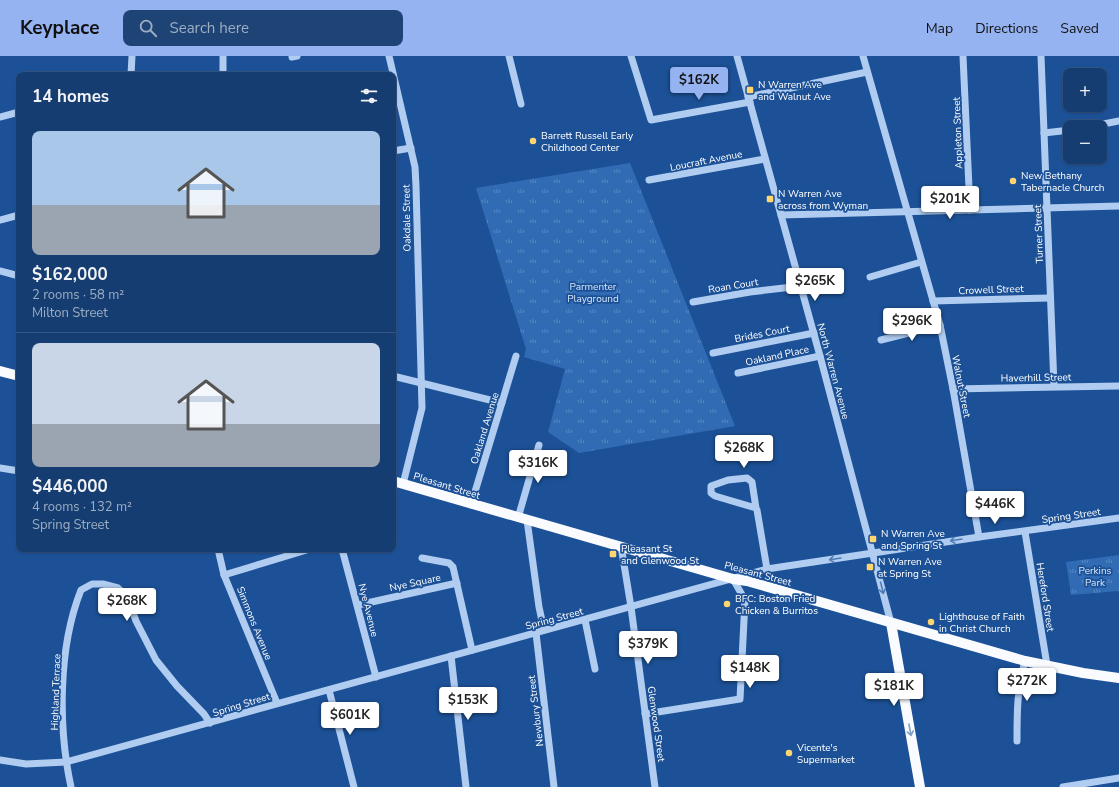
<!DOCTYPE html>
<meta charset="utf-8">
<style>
:root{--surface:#153d71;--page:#1e4476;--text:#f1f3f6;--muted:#9daec3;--line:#345684;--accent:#95b2f1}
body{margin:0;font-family:"Nunito Sans",sans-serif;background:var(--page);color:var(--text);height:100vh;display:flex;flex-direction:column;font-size:15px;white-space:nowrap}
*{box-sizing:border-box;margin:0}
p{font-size:13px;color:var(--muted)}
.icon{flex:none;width:22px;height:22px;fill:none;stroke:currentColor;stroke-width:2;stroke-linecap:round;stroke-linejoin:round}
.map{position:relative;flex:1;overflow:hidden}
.panel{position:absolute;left:16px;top:16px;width:380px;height:480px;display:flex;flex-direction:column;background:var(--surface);border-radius:8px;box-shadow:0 1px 3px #0004,0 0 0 1px var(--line)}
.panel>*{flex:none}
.tools{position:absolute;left:1063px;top:12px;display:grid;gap:8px}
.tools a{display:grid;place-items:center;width:44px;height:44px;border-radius:8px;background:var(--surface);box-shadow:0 1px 3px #0004,0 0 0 1px var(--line);font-size:20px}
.price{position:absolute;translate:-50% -34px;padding:0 9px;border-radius:4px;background:#fff;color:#222;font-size:13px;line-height:26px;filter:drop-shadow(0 1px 2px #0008)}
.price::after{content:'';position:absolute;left:50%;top:24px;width:12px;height:9px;margin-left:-6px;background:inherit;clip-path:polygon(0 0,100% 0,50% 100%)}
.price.current{background:var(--accent);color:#111}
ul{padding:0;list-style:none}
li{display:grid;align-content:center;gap:8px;height:212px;padding:0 16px}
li+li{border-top:1px solid var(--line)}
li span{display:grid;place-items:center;height:124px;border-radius:8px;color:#555}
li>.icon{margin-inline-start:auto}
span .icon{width:72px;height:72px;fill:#fffc;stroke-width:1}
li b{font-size:17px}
h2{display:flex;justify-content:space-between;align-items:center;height:48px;padding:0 16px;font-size:17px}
header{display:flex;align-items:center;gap:24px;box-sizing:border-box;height:56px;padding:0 20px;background:var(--accent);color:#111}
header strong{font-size:19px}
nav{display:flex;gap:22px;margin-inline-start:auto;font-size:14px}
.search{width:280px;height:36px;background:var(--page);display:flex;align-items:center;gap:10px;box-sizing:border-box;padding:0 14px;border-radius:8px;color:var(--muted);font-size:15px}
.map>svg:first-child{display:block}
</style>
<header>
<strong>Keyplace</strong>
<div class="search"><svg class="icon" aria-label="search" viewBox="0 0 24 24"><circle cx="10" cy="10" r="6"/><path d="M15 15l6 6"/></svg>Search here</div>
<nav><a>Map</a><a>Directions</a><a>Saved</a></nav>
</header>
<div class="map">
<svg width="1119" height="731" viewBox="0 0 1119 731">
<defs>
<pattern id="park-tufts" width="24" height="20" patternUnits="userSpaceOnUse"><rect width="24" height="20" fill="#306bb4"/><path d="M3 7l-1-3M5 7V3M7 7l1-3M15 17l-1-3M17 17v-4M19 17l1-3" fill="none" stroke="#5989c3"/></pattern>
</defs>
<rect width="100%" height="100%" fill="#1c5197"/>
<g fill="url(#park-tufts)">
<path d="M630,107l105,263 -156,27 -31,-21 17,-63 -41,-12 2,-8 -50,-161z"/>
<path d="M1119,499v36l-48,4 -5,-33z"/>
</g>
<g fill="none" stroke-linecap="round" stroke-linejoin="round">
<g stroke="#b0ccf0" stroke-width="7">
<path d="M389,0l26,111 1,19 6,222 -19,76"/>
<path d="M509,0l12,48"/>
<path d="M631,0l20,64 99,-18"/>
<path d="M737,0l83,300 71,267"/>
<path d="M863,0l77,269 13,64 26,148"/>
<path d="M963,0l7,154"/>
<path d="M1041,0l13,330"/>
<path d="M292,1l5,-1"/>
<path d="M131,19l1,-19"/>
<path d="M223,19v-19"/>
<path d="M748,41l119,-25"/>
<path d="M0,61l19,-5"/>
<path d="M1088,71l31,-6"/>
<path d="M1044,77l26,-3"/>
<path d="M393,95l18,-3"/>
<path d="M649,124l116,-21"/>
<path d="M781,159l338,-9"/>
<path d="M0,164l19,-5"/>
<path d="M0,215l19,5"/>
<path d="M870,221l51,-15"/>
<path d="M933,245l117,-3"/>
<path d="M693,246l57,-10 51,-6"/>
<path d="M881,284l59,-15"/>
<path d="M713,297l101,-20"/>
<path d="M738,317l82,-17"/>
<path d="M393,320l109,27"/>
<path d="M953,333l166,-3"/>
<path d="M0,412l19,3"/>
<path d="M471,449l45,-149"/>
<path d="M756,452l-41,-12 -4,-3v-7l17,-6 19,-2 5,4 4,26 1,2 10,59"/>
<path d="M518,462l21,-73"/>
<path d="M527,464l12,87 5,23"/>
<path d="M1025,476l22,133"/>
<path d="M621,490l10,61 24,180"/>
<path d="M218,493l6,26 53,128"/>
<path d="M342,493l34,128"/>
<path d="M422,502l27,5 4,4 19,83"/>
<path d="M224,519l86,-26"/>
<path d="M358,549l99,-22"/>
<path d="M585,564l10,49"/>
<path d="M536,577l18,154"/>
<path d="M451,600l15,131"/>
<path d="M329,634l25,97"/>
<path d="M645,658l95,-15 5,-99 -12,-21"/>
<path d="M1017,685c0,-30 0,-51 8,-80"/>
<path d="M0,704l26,4 40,-2 701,-193 212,-32 140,-19"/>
<path d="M71,731c-13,-60 -13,-139 10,-197l11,-6h11l15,4 9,8 9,25 20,39 21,26 27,28 6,9"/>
<path d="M1063,731l56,-9"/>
</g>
<g stroke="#f9fbff" stroke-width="10">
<path d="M0,315l19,5"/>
<path d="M393,425l340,98 14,2 278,80 58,12 36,5"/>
<path d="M891,567l29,164"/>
</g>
</g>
<defs><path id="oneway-shaft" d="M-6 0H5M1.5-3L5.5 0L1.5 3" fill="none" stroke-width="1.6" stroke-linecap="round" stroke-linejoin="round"/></defs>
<g stroke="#507cb6">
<use href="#oneway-shaft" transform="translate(956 484) rotate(171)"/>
<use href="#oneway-shaft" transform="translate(835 503) rotate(171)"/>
<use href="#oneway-shaft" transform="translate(882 532) rotate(76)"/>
</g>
<use stroke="#7f9ec6" href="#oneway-shaft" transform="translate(910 674) rotate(80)"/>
<g fill="#ffd66f" stroke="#1c5197" stroke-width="1.5">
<rect x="746" y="30" width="8" height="8" rx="2"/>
<circle cx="533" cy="85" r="4"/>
<circle cx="1013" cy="125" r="4"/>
<rect x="766" y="139" width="8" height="8" rx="2"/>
<rect x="869" y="479" width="8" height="8" rx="2"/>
<rect x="609" y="494" width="8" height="8" rx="2"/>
<rect x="866" y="507" width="8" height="8" rx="2"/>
<circle cx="727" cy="548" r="4"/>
<circle cx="931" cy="566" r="4"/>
<circle cx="789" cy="697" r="4"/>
</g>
<g text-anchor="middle" stroke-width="3.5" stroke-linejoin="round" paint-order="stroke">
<g font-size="10" fill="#fff" stroke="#1c5197" text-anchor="start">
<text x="758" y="32">N Warren Ave<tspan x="758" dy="12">and Walnut Ave</tspan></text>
<text x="541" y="83">Barrett Russell Early<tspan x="541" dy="12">Childhood Center</tspan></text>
<text x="1021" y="123">New Bethany<tspan x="1021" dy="12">Tabernacle Church</tspan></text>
<text x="778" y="141">N Warren Ave<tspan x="778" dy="12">across from Wyman</tspan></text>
<text x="881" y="481">N Warren Ave<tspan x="881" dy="12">and Spring St</tspan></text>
<text x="621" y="496">Pleasant St<tspan x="621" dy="12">and Glenwood St</tspan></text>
<text x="878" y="509">N Warren Ave<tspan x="878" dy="12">at Spring St</tspan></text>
<text x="735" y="546">BFC: Boston Fried<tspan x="735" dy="12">Chicken &amp; Burritos</tspan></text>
<text x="939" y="564">Lighthouse of Faith<tspan x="939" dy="12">in Christ Church</tspan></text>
<text x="797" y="695">Vicente's<tspan x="797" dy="12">Supermarket</tspan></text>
</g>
<g font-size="10" fill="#fff" stroke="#1c5197">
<text transform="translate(957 77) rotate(-92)" y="4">Appleton Street</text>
<text transform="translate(706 104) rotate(-11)" y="4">Loucraft Avenue</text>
<text transform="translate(406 162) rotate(-91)" y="4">Oakdale Street</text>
<text transform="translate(1038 178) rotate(-92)" y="4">Turner Street</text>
<text transform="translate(733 229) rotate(-9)" y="4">Roan Court</text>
<text transform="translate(991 233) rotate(-2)" y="4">Crowell Street</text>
<text transform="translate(762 277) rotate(-11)" y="4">Brides Court</text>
<text transform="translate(777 299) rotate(-12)" y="4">Oakland Place</text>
<text transform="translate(834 315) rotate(75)" y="4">North Warren Avenue</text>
<text transform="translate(1036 321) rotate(-1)" y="4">Haverhill Street</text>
<text transform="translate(962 330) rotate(79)" y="4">Walnut Street</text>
<text transform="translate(484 372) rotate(-73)" y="4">Oakland Avenue</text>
<text transform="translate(447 429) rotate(17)" y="4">Pleasant Street</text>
<text transform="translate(1071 459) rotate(-8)" y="4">Spring Street</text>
<text transform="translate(758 517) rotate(15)" y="4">Pleasant Street</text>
<text transform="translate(415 526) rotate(-12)" y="4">Nye Square</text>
<text transform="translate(1046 541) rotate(81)" y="4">Hereford Street</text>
<text transform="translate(369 554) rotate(76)" y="4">Nye Avenue</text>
<text transform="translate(554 562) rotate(-15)" y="4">Spring Street</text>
<text transform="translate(255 567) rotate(68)" y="4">Simmons Avenue</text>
<text transform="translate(55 636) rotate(-88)" y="4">Highland Terrace</text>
<text transform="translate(241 648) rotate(-17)" y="4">Spring Street</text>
<text transform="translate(535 655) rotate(-97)" y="4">Newbury Street</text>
<text transform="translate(657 668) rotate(82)" y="4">Glenwood Street</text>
</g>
<g font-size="10" fill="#d7e7fb" stroke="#1c5197">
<text x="593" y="234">Parmenter<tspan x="593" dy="12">Playground</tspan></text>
<text x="1095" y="518">Perkins<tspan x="1095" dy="12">Park</tspan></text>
</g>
</g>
</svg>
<div class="tools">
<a>+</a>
<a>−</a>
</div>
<b class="price current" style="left:699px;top:45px">$162K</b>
<b class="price" style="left:950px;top:164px">$201K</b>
<b class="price" style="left:815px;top:246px">$265K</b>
<b class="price" style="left:912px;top:286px">$296K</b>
<b class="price" style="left:744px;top:413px">$268K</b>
<b class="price" style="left:538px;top:428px">$316K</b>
<b class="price" style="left:995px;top:469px">$446K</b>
<b class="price" style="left:127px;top:566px">$268K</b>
<b class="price" style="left:648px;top:609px">$379K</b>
<b class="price" style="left:750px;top:633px">$148K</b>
<b class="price" style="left:1027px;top:646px">$272K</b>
<b class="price" style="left:894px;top:651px">$181K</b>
<b class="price" style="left:468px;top:665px">$153K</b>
<b class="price" style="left:350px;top:680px">$601K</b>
<section class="panel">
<h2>14 homes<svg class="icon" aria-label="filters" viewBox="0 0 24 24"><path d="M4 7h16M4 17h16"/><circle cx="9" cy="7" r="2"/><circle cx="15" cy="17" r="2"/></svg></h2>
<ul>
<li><span style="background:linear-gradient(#a9c7e8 60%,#9aa5b1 0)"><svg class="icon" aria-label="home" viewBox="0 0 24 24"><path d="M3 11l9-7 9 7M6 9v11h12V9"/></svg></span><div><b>$162,000</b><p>2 rooms · 58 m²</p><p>Milton Street</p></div></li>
<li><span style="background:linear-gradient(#c9d6e8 65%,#9aa5b1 0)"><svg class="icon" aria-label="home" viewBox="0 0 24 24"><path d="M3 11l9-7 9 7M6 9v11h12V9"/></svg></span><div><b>$446,000</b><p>4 rooms · 132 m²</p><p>Spring Street</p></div></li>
</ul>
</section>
</div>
